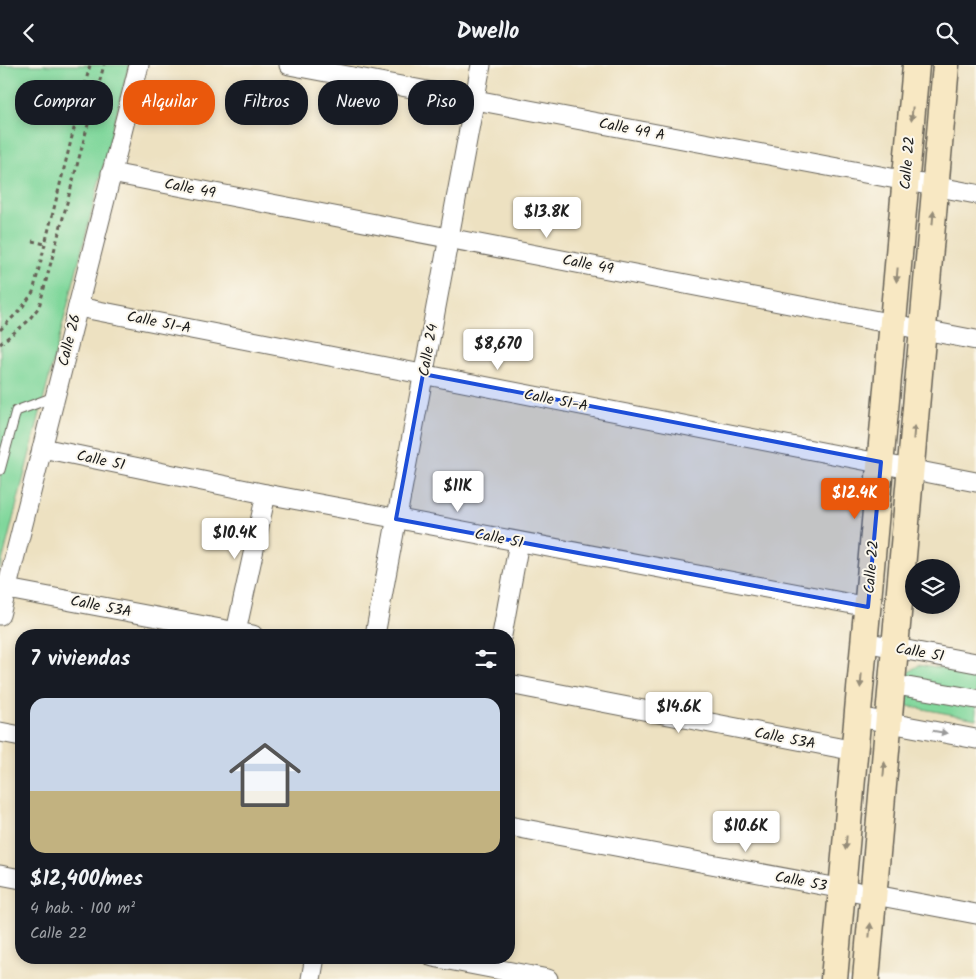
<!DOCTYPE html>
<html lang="es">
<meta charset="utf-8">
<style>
:root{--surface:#171b24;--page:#20242c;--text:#f1f3f6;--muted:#9ea1a6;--line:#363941;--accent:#ea580c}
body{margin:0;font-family:Kalam,sans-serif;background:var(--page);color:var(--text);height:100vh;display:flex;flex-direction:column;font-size:19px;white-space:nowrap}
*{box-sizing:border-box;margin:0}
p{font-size:16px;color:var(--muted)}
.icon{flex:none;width:28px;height:28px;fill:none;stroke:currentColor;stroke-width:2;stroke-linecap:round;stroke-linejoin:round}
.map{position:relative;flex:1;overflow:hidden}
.side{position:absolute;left:15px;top:564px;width:500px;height:335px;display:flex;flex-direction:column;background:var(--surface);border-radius:20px;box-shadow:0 2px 8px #0003}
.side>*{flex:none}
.top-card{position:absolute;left:15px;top:15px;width:500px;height:45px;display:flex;gap:10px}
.fabs{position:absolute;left:905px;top:494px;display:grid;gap:10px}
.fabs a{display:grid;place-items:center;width:55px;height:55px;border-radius:50%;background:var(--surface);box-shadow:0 2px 8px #0003;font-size:25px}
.price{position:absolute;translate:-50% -42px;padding:0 11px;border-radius:5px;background:#fff;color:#222;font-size:16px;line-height:32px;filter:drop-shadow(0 1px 2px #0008)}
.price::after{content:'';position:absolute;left:50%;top:30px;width:15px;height:11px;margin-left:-8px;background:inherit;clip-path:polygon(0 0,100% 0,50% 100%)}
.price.current{background:var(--accent);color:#fff}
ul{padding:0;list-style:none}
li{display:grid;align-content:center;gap:10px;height:265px;padding:0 15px}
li+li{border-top:1px solid var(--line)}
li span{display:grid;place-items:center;height:155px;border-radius:15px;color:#555}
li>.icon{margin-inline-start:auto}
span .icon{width:90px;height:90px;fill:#fffc;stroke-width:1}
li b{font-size:21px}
h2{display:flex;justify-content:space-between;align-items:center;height:60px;padding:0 15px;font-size:21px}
.chip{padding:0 18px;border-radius:20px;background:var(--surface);box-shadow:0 2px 8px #0003;font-size:18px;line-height:45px}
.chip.current{background:var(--accent);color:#fff}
header{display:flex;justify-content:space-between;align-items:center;height:65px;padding:0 15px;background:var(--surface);font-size:22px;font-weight:700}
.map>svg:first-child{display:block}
</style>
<header><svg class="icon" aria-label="back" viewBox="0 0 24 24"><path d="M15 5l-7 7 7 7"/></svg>Dwello<svg class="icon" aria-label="search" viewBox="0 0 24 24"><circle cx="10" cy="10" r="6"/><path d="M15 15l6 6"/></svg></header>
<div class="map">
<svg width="976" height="914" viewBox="0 0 976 914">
<rect width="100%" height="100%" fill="#fbf7ec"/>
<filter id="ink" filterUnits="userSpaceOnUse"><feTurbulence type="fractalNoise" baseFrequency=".02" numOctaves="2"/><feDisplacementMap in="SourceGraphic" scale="10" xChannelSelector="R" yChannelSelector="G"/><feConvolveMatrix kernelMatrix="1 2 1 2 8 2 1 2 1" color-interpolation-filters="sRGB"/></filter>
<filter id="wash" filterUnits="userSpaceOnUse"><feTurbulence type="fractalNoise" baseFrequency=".0096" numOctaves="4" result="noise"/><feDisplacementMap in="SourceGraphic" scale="20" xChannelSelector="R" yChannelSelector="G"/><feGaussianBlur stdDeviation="1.12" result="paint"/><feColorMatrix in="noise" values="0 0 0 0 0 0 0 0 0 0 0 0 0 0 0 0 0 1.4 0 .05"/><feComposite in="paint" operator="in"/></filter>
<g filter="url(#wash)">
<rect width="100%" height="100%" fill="#ede1c1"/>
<g fill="#80d79b" stroke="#4e7a5c">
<path d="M0,0h129l-129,505z"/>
<path d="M919,600l57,10v44l-69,-13 -3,-4 3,-29z"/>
</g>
</g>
<g filter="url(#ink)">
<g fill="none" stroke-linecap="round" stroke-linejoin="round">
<defs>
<path id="lane" d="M0,405l16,-59 38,-14"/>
<g id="street">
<path d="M289,0l687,129"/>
<path d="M111,108l865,167"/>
<path d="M78,242l898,175"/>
<path d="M42,383l224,46 602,113"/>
<path d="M7,524l246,46"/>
<path d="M0,550l139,-550"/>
<path d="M236,567l30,-138"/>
<path d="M375,570l106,-570"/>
<path d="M502,570l17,-93"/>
<path d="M864,577l112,21"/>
<path d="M509,619l346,67"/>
<path d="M902,621l74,13"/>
<path d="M858,652l118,22"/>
<path d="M0,667l21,4"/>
<path d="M509,761l467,88"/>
<path d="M0,810l21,4"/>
<path d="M433,892l115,22"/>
<path d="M311,914l4,-22"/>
</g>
<g id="secondary">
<path d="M834,914l82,-914"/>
<path d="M866,914l80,-914"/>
</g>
</defs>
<use href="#lane" stroke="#656156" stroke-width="11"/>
<use href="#street" stroke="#656156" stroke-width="21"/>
<use href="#secondary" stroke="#656156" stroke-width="29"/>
<g stroke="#656156" stroke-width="3" stroke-dasharray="4 4" stroke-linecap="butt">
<path d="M32,176l13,3"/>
<path d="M0,265l21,-21 12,-17 57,-227"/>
<path d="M0,279l27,-22 12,-15 65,-242"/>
</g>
<use href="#lane" stroke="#fff" stroke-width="9"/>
<use href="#street" stroke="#fff" stroke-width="19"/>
<use href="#secondary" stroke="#f8e8c3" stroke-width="26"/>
</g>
<defs><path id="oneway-solid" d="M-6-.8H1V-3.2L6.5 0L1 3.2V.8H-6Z" transform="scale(1.25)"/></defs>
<g fill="#958c78">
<use href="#oneway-solid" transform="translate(912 49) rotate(95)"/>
<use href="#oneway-solid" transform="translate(933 153) rotate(-85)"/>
<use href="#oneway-solid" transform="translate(897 210) rotate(95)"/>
<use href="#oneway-solid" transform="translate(914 367) rotate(-85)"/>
<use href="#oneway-solid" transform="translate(861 616) rotate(95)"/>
<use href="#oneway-solid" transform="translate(884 704) rotate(-85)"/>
<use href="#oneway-solid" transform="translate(846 778) rotate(95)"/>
<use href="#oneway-solid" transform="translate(870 865) rotate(-85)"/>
</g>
<use fill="#999" href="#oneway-solid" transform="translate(940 667) rotate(10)"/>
</g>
<path fill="#1d4ed8" fill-opacity="0.2" stroke="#1d4ed8" stroke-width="4" stroke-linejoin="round" d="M423,309l458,88 -13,145 -472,-88z"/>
<g text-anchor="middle" stroke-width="4" stroke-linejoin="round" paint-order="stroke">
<g font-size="15" fill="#1c1c1c" stroke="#fbf7ec">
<text transform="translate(632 64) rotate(11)" y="5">Calle 49 A</text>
<text transform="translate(907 98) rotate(-85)" y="5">Calle 22</text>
<text transform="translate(190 123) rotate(11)" y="5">Calle 49</text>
<text transform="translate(588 199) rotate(11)" y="5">Calle 49</text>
<text transform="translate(159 257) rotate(11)" y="5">Calle 51-A</text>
<text transform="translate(69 275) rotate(-76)" y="5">Calle 26</text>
<text transform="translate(428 285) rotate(-80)" y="5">Calle 24</text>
<text transform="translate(556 335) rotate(11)" y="5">Calle 51-A</text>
<text transform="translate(101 395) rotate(12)" y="5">Calle 51</text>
<text transform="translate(499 473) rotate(11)" y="5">Calle 51</text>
<text transform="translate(871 502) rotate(-85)" y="5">Calle 22</text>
<text transform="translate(101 541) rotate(11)" y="5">Calle 53A</text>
<text transform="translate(920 587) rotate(10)" y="5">Calle 51</text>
<text transform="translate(785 673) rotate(11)" y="5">Calle 53A</text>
<text transform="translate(801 816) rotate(11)" y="5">Calle 53</text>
</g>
</g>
</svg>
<div class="fabs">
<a><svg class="icon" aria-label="layers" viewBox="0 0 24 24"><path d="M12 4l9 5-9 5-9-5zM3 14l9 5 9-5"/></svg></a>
</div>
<b class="price" style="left:547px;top:174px">$13.8K</b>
<b class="price" style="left:498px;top:306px">$8,670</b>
<b class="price" style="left:458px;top:448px">$11K</b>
<b class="price current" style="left:855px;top:455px">$12.4K</b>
<b class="price" style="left:235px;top:495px">$10.4K</b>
<b class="price" style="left:679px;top:669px">$14.6K</b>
<b class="price" style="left:746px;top:788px">$10.6K</b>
<div class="top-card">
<a class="chip">Comprar</a>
<a class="chip current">Alquilar</a>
<a class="chip">Filtros</a>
<a class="chip">Nuevo</a>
<a class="chip">Piso</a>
</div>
<section class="side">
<h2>7 viviendas<svg class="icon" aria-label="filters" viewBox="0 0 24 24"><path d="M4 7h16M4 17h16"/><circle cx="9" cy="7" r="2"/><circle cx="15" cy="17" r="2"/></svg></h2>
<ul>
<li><span style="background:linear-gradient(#c9d6e8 60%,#c2b280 0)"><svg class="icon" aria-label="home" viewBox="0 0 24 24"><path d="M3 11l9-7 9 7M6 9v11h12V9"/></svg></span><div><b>$12,400/mes</b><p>4 hab. · 100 m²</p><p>Calle 22</p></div></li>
</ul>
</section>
</div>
